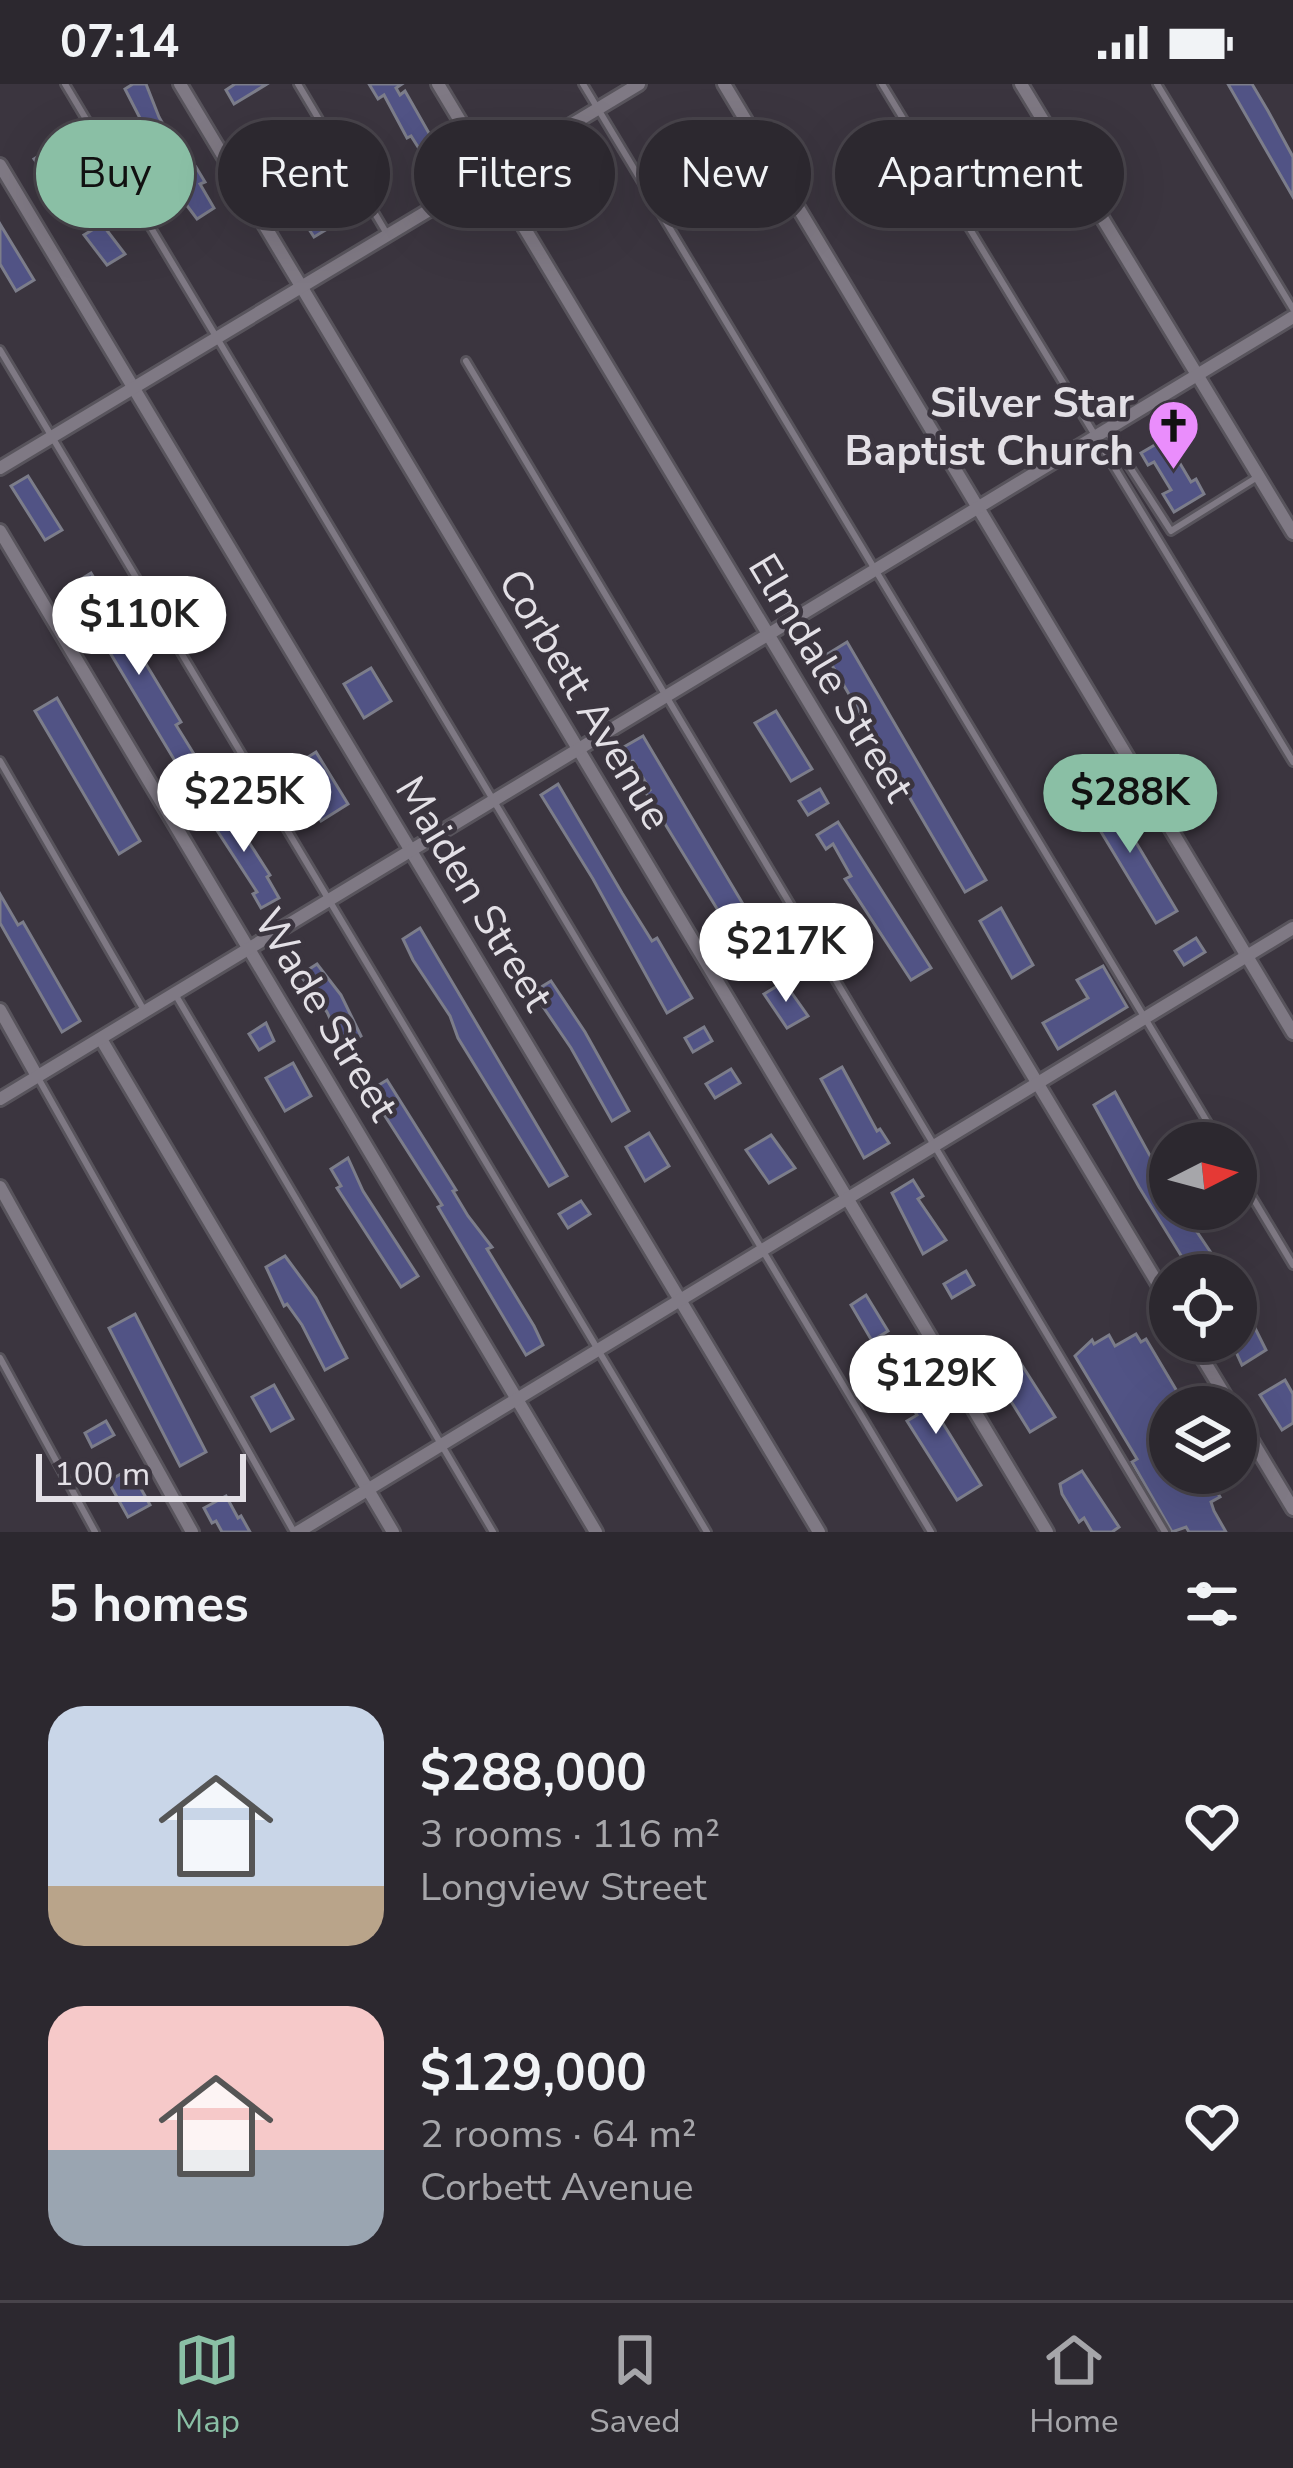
<!DOCTYPE html>
<meta charset="utf-8">
<style>
:root{--surface:#2c282f;--page:#38343b;--text:#f1f3f6;--muted:#a6a6aa;--line:#48444b;--accent:#8abfa5}
body{margin:0;font-family:"Nunito Sans",sans-serif;background:var(--page);color:var(--text);height:100vh;display:flex;flex-direction:column;font-size:45px;white-space:nowrap}
*{box-sizing:border-box;margin:0}
p{font-size:39px;color:var(--muted)}
.icon{flex:none;width:66px;height:66px;fill:none;stroke:currentColor;stroke-width:2;stroke-linecap:round;stroke-linejoin:round}
.map{position:relative;height:1448px;overflow:hidden}
.drawer{display:flex;flex-direction:column;background:var(--surface);flex:1}
.drawer>*{flex:none}
.hud{position:absolute;left:36px;top:36px;width:1221px;height:108px;display:flex;gap:24px}
.needle{width:78px;rotate:84deg}
.controls{position:absolute;left:1149px;top:1038px;display:grid;gap:24px}
.controls a{display:grid;place-items:center;width:108px;height:108px;border-radius:50%;background:var(--surface);box-shadow:0 12px 48px #0002,0 0 0 3px var(--line);font-size:60px}
.scale{position:absolute;left:36px;bottom:30px;width:210px;box-sizing:border-box;padding-left:12px;border:6px solid #e3e0e6;border-top:0;font-size:33px;line-height:42px;white-space:nowrap;color:#e3e0e6;-webkit-text-stroke:9px #3b353f;paint-order:stroke}
.price{position:absolute;translate:-50% -102px;padding:0 27px;border-radius:42px;background:#fff;color:#222;font-size:39px;line-height:78px;filter:drop-shadow(0 3px 6px #0008)}
.price::after{content:'';position:absolute;left:50%;top:72px;width:36px;height:27px;margin-left:-18px;background:inherit;clip-path:polygon(0 0,100% 0,50% 100%)}
.price.on{background:var(--accent);color:#111}
ul{padding:0;list-style:none}
li{display:flex;align-items:center;gap:36px;height:300px;padding:0 48px}
li span{display:grid;place-items:center;flex:none;width:336px;height:240px;border-radius:36px;color:#555}
li>.icon{margin-inline-start:auto}
span .icon{width:144px;height:144px;fill:#fffc;stroke-width:1}
li b{font-size:51px}
h2{display:flex;justify-content:space-between;align-items:center;height:144px;padding:0 48px;font-size:51px}
.pill{padding:0 42px;border-radius:54px;background:var(--surface);box-shadow:0 12px 48px #0002,0 0 0 3px var(--line);font-size:42px;line-height:108px}
.pill.on{background:var(--accent);color:#111}
.status{display:flex;justify-content:space-between;align-items:center;height:84px;padding:0 60px;background:var(--surface);direction:ltr}
.status svg{height:33px;fill:currentColor}
.menu{display:flex;justify-content:space-around;align-items:center;height:168px;border-top:3px solid var(--line);background:var(--surface);font-size:33px;color:var(--muted)}
.menu a{display:grid;justify-items:center;gap:6px}
.menu .on{color:var(--accent)}
.map>svg:first-child{display:block}
</style>
<div class="status"><b>07:14</b><svg viewBox="0 0 49 12"><path d="M0 12V9h3v3zM5 12V6h3v6zM10 12V3h3v9zM15 12V0h3v12zM26 1h20v11H26zM47 4h2v5h-2z"/></svg></div>
<div class="map">
<svg width="1293" height="1448" viewBox="0 0 1293 1448">
<rect width="100%" height="100%" fill="#3b353f"/>
<g fill="#515385" stroke="#7c7d8a" stroke-width="3">
<path d="M133,0h13l13,33 31,54 6,-4 9,15 -5,2 14,24 -17,11 -42,-56 6,-4 -36,-70z"/>
<path d="M235,0h32l-33,20 -8,-14z"/>
<path d="M369,0h33l-6,4 4,7 5,-4 25,44 4,-2 8,14 -17,11 -14,-22 -4,2 -23,-43 -6,4z"/>
<path d="M1228,0h24l16,27 25,46v40z"/>
<path d="M275,37l21,37 -24,14 -20,-37z"/>
<path d="M52,64l35,50 -17,11 -36,-50z"/>
<path d="M328,125l9,14 -23,14 -9,-14z"/>
<path d="M0,140l34,56 -18,11 -16,-27z"/>
<path d="M102,140l23,30 -18,11 -23,-30z"/>
<path d="M1170,352l6,11 -4,3 19,32 5,-3 8,15 -30,18 -11,-18 8,-4 -17,-28 -6,3 -7,-12z"/>
<path d="M28,392l34,54 -17,10 -34,-54z"/>
<path d="M91,489l90,149 -5,3 34,55 -17,11 -123,-205z"/>
<path d="M847,558l139,238 -21,12 -139,-237z"/>
<path d="M371,584l20,33 -27,17 -20,-34z"/>
<path d="M57,614l83,143 -21,13 -84,-143z"/>
<path d="M776,627l36,58 -21,12 -36,-58z"/>
<path d="M643,652l113,190 -21,12 -89,-145 4,-3 -17,-29 -3,1 -8,-14z"/>
<path d="M316,668l32,52 -27,17 -32,-52z"/>
<path d="M558,700l64,109 30,48 5,-3 35,60 -25,15 -74,-134 -52,-84z"/>
<path d="M820,705l8,14 -20,12 -9,-14z"/>
<path d="M1104,705l73,122 -21,12 -73,-121z"/>
<path d="M225,721l45,70 -3,2 12,21 -18,10 -8,-14 4,-2 -50,-77z"/>
<path d="M838,738l93,146 -20,12 -66,-101 6,-3 -18,-32 -7,5 -9,-14z"/>
<path d="M0,810l18,31 5,-3 57,99 -18,11 -62,-109z"/>
<path d="M1001,824l32,57 -21,13 -32,-57z"/>
<path d="M420,844l147,248 -18,10 -91,-148 -8,-22 -37,-56 -10,-21z"/>
<path d="M1196,854l9,14 -21,13 -9,-14z"/>
<path d="M317,880l24,31 20,41 -18,11 -16,-35 -27,-37z"/>
<path d="M1103,882l24,41 -69,42 -15,-26 45,-25 -11,-18z"/>
<path d="M551,897l34,51 44,79 -17,10 -41,-73 -38,-56z"/>
<path d="M784,898l24,34 -21,12 -23,-34z"/>
<path d="M266,939l8,18 -15,9 -10,-16z"/>
<path d="M704,943l8,14 -19,11 -8,-14z"/>
<path d="M293,979l18,33 -26,15 -19,-33z"/>
<path d="M842,983l35,64 3,-2 9,14 -25,15 -43,-79z"/>
<path d="M731,985l9,14 -25,15 -9,-14z"/>
<path d="M387,996l69,110 -3,1 15,25 24,31 -5,2 47,77 9,19 -17,10 -88,-148 4,-2 -73,-114z"/>
<path d="M1115,1008l50,91 5,-3v29h30l-13,8 39,58h-33l-54,-88 -45,-82z"/>
<path d="M649,1049l20,33 -24,15 -19,-34z"/>
<path d="M771,1051l24,33 -26,15 -23,-33z"/>
<path d="M348,1074l15,33 55,85 -17,11 -64,-99 4,-2 -10,-17z"/>
<path d="M913,1096l10,16 -5,3 28,41 -23,14 -31,-61z"/>
<path d="M581,1117l9,13 -22,14 -9,-14z"/>
<path d="M285,1172l31,42 31,60 -22,12 -23,-45 -15,-21 -3,2 -18,-39z"/>
<path d="M966,1187l8,14 -22,13 -8,-14z"/>
<path d="M866,1211l22,36 -16,10 -21,-36z"/>
<path d="M1247,1228l19,38 -24,15 -11,-24h5v-22z"/>
<path d="M135,1230l71,138 -26,14 -71,-138z"/>
<path d="M1136,1250l5,8 5,-3 32,54 -13,7 5,8v65h58l-16,10 8,14 -9,5 3,9 12,21h-37l-3,-5 -14,5 -40,-70 5,-3 -62,-103 17,-16 2,4 15,-9 6,11z"/>
<path d="M1018,1275l37,58 -25,15 -31,-50 -2,-10z"/>
<path d="M905,1278l76,123 -24,15 -50,-79 10,-6 -27,-44z"/>
<path d="M1285,1296l8,14v29l-11,7 -22,-35z"/>
<path d="M274,1301l19,34 -22,12 -19,-34z"/>
<path d="M106,1337l8,14 -22,12 -7,-14z"/>
<path d="M130,1385l20,36 -22,12 -20,-36z"/>
<path d="M1082,1387l37,56 -7,5h-20l-8,-14 -5,4 -17,-28 -2,-10z"/>
<path d="M226,1412l12,22 3,-2 9,16h-28l-6,-11 -4,2 -8,-15z"/>
</g>
<g fill="none" stroke-linecap="round" stroke-linejoin="round">
<defs>
<g id="service">
<path d="M65,0l866,1448"/>
<path d="M298,0l89,150"/>
<path d="M583,0l637,1059"/>
<path d="M882,0l411,678"/>
<path d="M1157,0l136,225"/>
<path d="M0,266l707,1182"/>
<path d="M466,277l699,1171"/>
<path d="M1106,346l65,101 88,-55"/>
<path d="M0,677l145,251"/>
<path d="M175,910l318,538"/>
<path d="M37,992l257,456"/>
<path d="M1236,1086l57,95"/>
<path d="M0,1274l95,174"/>
</g>
<g id="minor">
<path d="M180,0l867,1448"/>
<path d="M438,0l732,1220"/>
<path d="M724,0l569,949"/>
<path d="M1021,0l272,449"/>
<path d="M0,81l819,1367"/>
<path d="M0,384l639,-384"/>
<path d="M0,447l596,1001"/>
<path d="M0,926l37,66"/>
<path d="M101,955l292,493"/>
<path d="M0,1015l1293,-782"/>
<path d="M0,1103l192,345"/>
<path d="M1192,1257l40,66"/>
<path d="M1236,1330l57,95"/>
<path d="M298,1448l995,-604"/>
</g>
</defs>
<use href="#service" stroke="#58545c" stroke-width="12"/>
<use href="#minor" stroke="#58545c" stroke-width="18"/>
<use href="#service" stroke="#7f7984" stroke-width="6"/>
<use href="#minor" stroke="#7f7984" stroke-width="12"/>
</g>
<defs>
<symbol id="church-pin" viewBox="-11 -11 22 30"><path d="M0 17L-7.5 6A9.5 9.5 0 1 1 7.5 6Z" fill="#ea8dfc" stroke="#3b353f"/><path d="M-1.2-6h2.4v3.5h3.3v2.4h-3.3V6h-2.4V-.1h-3.3v-2.4h3.3Z" fill="#111"/></symbol>
</defs>
<g fill-rule="evenodd">
<use href="#church-pin" x="1144" y="312" width="59" height="81"/>
</g>
<g text-anchor="middle" stroke-width="9" stroke-linejoin="round" paint-order="stroke">
<g font-size="42" font-weight="bold" fill="#e3e0e6" stroke="#3b353f" text-anchor="end">
<text x="1134" y="333">Silver Star<tspan x="1134" dy="48">Baptist Church</tspan></text>
</g>
<g font-size="42" fill="#e3e0e6" stroke="#3b353f">
<text transform="translate(832 593) rotate(59)" y="15">Elmdale Street</text>
<text transform="translate(586 615) rotate(59)" y="15">Corbett Avenue</text>
<text transform="translate(475 809) rotate(59)" y="15">Maiden Street</text>
<text transform="translate(327 930) rotate(59)" y="15">Wade Street</text>
</g>
</g>
</svg>
<div class="controls">
<a><svg class="needle" viewBox="-14 -14 28 28"><path d="M0-13l5 13h-10z" fill="#e53935"/><path d="M0 13l5-13h-10z" fill="#a6a6aa"/></svg></a>
<a><svg class="icon" aria-label="locate" viewBox="0 0 24 24"><circle cx="12" cy="12" r="6"/><path d="M12 2v4M12 18v4M2 12h4M18 12h4"/></svg></a>
<a><svg class="icon" aria-label="layers" viewBox="0 0 24 24"><path d="M12 4l9 5-9 5-9-5zM3 14l9 5 9-5"/></svg></a>
</div>
<div class="scale">100 m</div>
<b class="price" style="left:139px;top:594px">$110K</b>
<b class="price" style="left:244px;top:771px">$225K</b>
<b class="price on" style="left:1130px;top:772px">$288K</b>
<b class="price" style="left:786px;top:921px">$217K</b>
<b class="price" style="left:936px;top:1353px">$129K</b>
<div class="hud">
<a class="pill on">Buy</a>
<a class="pill">Rent</a>
<a class="pill">Filters</a>
<a class="pill">New</a>
<a class="pill">Apartment</a>
</div>
</div>
<section class="drawer">
<h2>5 homes<svg class="icon" aria-label="filters" viewBox="0 0 24 24"><path d="M4 7h16M4 17h16"/><circle cx="9" cy="7" r="2"/><circle cx="15" cy="17" r="2"/></svg></h2>
<ul>
<li><span style="background:linear-gradient(#c9d6e8 75%,#b9a48a 0)"><svg class="icon" aria-label="home" viewBox="0 0 24 24"><path d="M3 11l9-7 9 7M6 9v11h12V9"/></svg></span><div><b>$288,000</b><p>3 rooms · 116 m²</p><p>Longview Street</p></div><svg class="icon" aria-label="heart" viewBox="0 0 24 24"><path d="M12 20l-8-8c-3-5 5-10 8-4 3-6 11-1 8 4z"/></svg></li>
<li><span style="background:linear-gradient(#f6c9c9 60%,#9aa5b1 0)"><svg class="icon" aria-label="home" viewBox="0 0 24 24"><path d="M3 11l9-7 9 7M6 9v11h12V9"/></svg></span><div><b>$129,000</b><p>2 rooms · 64 m²</p><p>Corbett Avenue</p></div><svg class="icon" aria-label="heart" viewBox="0 0 24 24"><path d="M12 20l-8-8c-3-5 5-10 8-4 3-6 11-1 8 4z"/></svg></li>
</ul>
</section>
<nav class="menu">
<a class="on"><svg class="icon" aria-label="map" viewBox="0 0 24 24"><path d="M3 6l6-2 6 2 6-2v14l-6 2-6-2-6 2zM9 4v14M15 6v14"/></svg>Map</a>
<a><svg class="icon" aria-label="saved" viewBox="0 0 24 24"><path d="M7 4h10v16l-5-4-5 4z"/></svg>Saved</a>
<a><svg class="icon" aria-label="home" viewBox="0 0 24 24"><path d="M3 11l9-7 9 7M6 9v11h12V9"/></svg>Home</a>
</nav>
